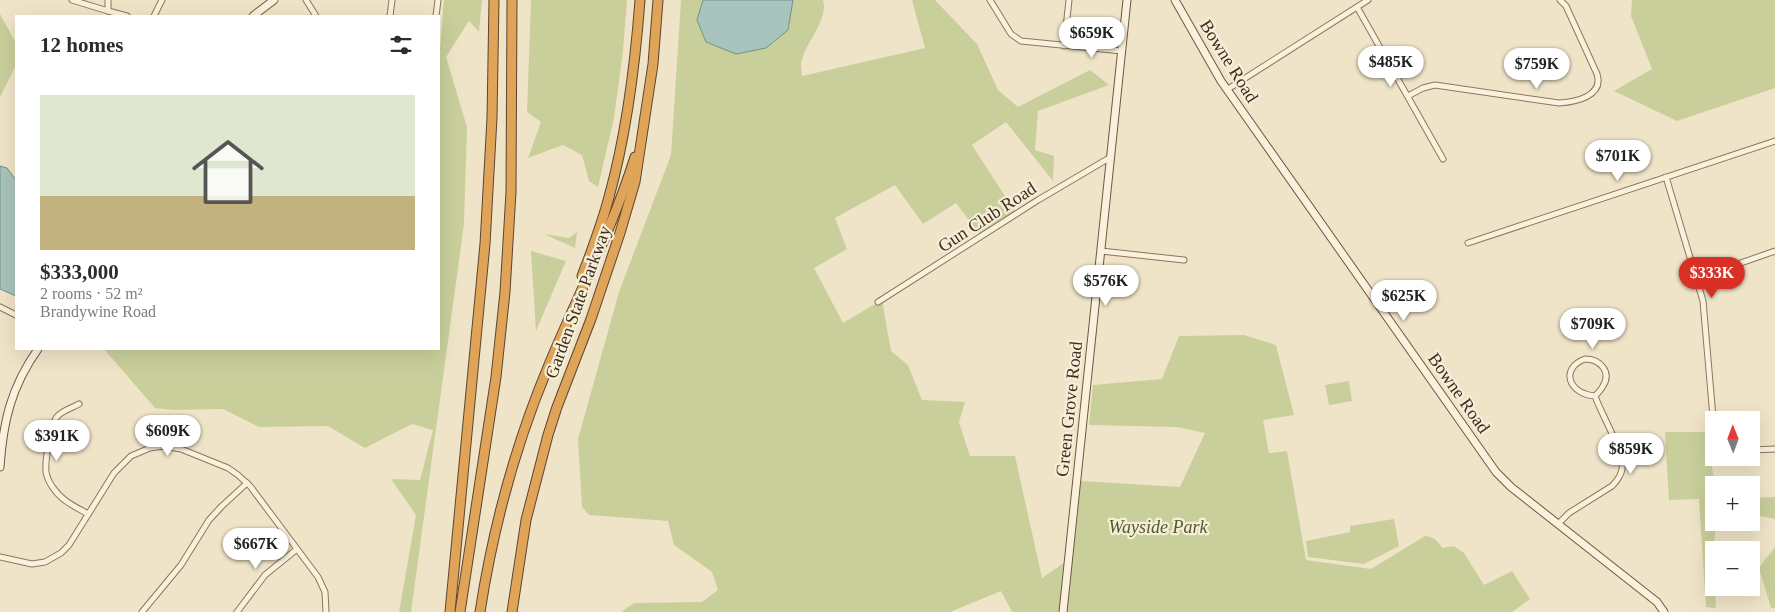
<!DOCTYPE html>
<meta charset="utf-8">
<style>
:root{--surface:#fff;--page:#f2f2f3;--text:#2b2b33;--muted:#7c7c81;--line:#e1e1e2;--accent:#d93025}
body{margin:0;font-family:"Times New Roman",serif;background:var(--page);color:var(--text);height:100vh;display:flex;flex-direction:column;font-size:19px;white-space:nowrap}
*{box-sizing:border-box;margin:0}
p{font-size:16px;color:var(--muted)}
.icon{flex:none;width:28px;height:28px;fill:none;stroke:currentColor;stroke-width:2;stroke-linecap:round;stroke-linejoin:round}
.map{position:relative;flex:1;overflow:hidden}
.panel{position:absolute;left:15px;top:15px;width:425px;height:335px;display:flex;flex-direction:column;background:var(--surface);border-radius:0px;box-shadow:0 5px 20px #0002}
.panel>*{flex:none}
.needle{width:32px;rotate:359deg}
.fabs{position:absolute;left:1705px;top:411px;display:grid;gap:10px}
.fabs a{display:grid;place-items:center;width:55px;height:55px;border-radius:0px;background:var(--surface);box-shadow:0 5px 20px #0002;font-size:25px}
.price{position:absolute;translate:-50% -42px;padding:0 11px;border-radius:18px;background:#fff;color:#222;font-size:16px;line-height:32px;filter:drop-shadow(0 1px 2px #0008)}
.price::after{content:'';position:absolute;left:50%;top:30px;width:15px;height:11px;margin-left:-8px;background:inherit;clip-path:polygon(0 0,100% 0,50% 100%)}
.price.current{background:var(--accent);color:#fff}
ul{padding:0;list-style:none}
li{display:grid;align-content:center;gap:10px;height:265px;padding:0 25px}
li+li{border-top:1px solid var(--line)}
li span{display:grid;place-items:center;height:155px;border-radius:0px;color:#555}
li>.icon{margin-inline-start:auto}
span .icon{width:90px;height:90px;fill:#fffc;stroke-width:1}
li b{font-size:21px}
h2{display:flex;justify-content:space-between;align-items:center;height:60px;padding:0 25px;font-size:21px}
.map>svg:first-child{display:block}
</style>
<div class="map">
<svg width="1775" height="612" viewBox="0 0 1775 612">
<rect width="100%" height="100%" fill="#f0e4c8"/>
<g fill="#c9cf9b">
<path d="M444,0h38l-3,32 -10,-11 -23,36 21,70 -3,97 -53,388h-12l17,-97 -25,-36 29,1 13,-50 -21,-6 -47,24 -37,-22 -69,1 -36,-18 -50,1 -18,-2 -51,-59h335v-288z"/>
<path d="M531,0h96l-4,51 -9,67 -16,69 -9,-6 -7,-26 -19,-10 -35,13 13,-36 -14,-10z"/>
<path d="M681,0h142c6,19 -17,42 -21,60 -2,4 0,11 0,16l123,-28 -13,-48h23l42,44 21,46 20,17 72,-37 19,15 -71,26 -3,39 19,6 -1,25 -47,-59 -34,23 44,68 -35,23 -25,-33 -33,21 -28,-39 -60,33 12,31 -33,19 29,55 39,-23 9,51 17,14 14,35 43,2 -6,20 11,34h45l27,122 26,-18 7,-21 6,-58 99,6 25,-54 -28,-6 -88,-2 4,-40 69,-6 17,-43 65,-1 32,10 18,70 -31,5 6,33 18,-2 19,109 65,9 54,-33c9,1 13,5 17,12l12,-2 10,7 20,32 28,-14 18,28 -18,13h-500l-11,-21 -51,21h-329l13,-9 68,-1 16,-12 -6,-18 -38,-27 -6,-24 -79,-6 -7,-8 -4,-68 41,-147 52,-137z"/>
<path d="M1632,0h143v88l-98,33 -63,-30 38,-22 -21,-53z"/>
<path d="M0,14l16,29v22l-16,32z"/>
<path d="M577,232l-2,16 -31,-14 25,4z"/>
<path d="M531,251l35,10 -30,70z"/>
<path d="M1349,381l3,20 -23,4 -4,-20z"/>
<path d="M1665,432h41l9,53h-1v37l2,1 -3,32 3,53 -10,-1 -7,-108 -30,1z"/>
<path d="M1775,497v22l-24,-5v-16z"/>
<path d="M1394,519l5,27 -35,18 -56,-7 -2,-16 44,-9v-6z"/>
<path d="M1775,547v61h-4l-12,-40z"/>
</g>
<g fill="#a9c4bc" stroke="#6f938a">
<path d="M703,0h90l-5,30 -22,18 -30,6 -30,-12 -9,-22z"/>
<path d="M0,166l7,2 9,12v116l-16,-7z"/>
</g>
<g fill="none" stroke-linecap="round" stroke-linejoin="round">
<defs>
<g id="street">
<path d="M72,0l36,11v-11"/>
<path d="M306,0l10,16"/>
<path d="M990,0l21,34 10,7 101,10"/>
<path d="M1357,7l86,152"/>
<path d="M108,11l19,5"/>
<path d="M154,16l8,-16"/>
<path d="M390,16l2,-16"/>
<path d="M436,16l2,-16"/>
<path d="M1064,46l5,-46"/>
<path d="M1228,89l140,-89"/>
<path d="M1408,96l15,-8 12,-3 124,18c17,-1 45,-7 38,-29l-31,-68 -6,-6"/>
<path d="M1666,177l37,124 11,128"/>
<path d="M1468,243l307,-102"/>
<path d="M1101,251l83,9"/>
<path d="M1695,279l80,-28"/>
<path d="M878,302l160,-102 73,-43"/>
<path d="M0,307l16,8"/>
<path d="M1585,359c15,0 27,13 18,27 -2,4 -5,7 -8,10 -27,-2 -35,-28 -10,-37z"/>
<path d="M79,404c-7,4 -19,7 -23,14 -6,10 -11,42 -10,54 1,6 4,12 8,17 8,12 22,18 34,25"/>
<path d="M1751,450l24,-1"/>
<path d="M1558,524l11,-11 43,-27c5,-5 9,-10 10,-17 3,-16 -21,-55 -27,-73"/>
<path d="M0,557l32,7 13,-2 16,-9 8,-8 45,-72 17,-17 19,-8 13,-2 18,3 47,19 10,7 12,11 68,91 7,15 1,20"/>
<path d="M142,612l39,-47 28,-45 13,-14 25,-23"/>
<path d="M237,612l28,-37 32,-26"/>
</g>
<g id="secondary">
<path d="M1175,0l46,81 275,391 15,15 146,115 7,10"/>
<path d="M253,16l21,-16"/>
<path d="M0,467c3,-45 11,-80 38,-118"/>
<path d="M1063,612l64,-612"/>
</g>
<g id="highway">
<path d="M582,276c10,-26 20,-52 27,-79 18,-65 26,-130 31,-197"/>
<path d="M450,612l35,-368 7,-126 2,-118"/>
<path d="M460,612l36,-235 9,-85 6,-100 1,-192"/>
<path d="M480,612c13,-84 35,-166 68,-245 29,-70 64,-137 87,-210"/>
<path d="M512,612l14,-92 22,-85 9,-28 34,-88 29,-86 15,-51 18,-118 5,-64"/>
</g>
</defs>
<use href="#street" stroke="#8d765c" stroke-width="7"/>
<use href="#secondary" stroke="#6f573f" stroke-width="9"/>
<use href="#highway" stroke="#5b4430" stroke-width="11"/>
<use href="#street" stroke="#faf1dc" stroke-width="5"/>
<use href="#secondary" stroke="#faf1dc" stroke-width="7"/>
<use href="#highway" stroke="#e0a458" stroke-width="9"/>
</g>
<g text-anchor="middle" stroke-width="4.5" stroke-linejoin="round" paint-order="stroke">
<g font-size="18" fill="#3d2e20" stroke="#f7eed8">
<text transform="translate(1229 61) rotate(58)" y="6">Bowne Road</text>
<text transform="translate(987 217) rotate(-33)" y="6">Gun Club Road</text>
<text transform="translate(578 302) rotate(-70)" y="6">Garden State Parkway</text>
<text transform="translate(1459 393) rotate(55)" y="6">Bowne Road</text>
<text transform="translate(1069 409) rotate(-84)" y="6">Green Grove Road</text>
</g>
<g font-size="18" font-style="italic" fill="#4d5a26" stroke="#f7eed8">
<text x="1158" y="533">Wayside Park</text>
</g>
</g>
</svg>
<div class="fabs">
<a><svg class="needle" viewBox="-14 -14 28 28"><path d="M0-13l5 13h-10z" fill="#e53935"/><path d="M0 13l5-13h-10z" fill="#7c7c81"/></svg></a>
<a>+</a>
<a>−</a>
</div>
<b class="price" style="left:1092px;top:59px">$659K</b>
<b class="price" style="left:1391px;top:88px">$485K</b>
<b class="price" style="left:1537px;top:90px">$759K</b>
<b class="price" style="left:1618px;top:182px">$701K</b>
<b class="price current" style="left:1712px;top:299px">$333K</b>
<b class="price" style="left:1106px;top:307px">$576K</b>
<b class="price" style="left:1404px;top:322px">$625K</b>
<b class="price" style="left:1593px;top:350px">$709K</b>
<b class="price" style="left:168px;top:457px">$609K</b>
<b class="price" style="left:57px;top:462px">$391K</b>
<b class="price" style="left:1631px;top:475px">$859K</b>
<b class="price" style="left:256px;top:570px">$667K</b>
<section class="panel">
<h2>12 homes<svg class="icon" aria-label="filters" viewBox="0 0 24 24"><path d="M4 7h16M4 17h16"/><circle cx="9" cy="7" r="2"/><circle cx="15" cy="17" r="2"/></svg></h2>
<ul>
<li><span style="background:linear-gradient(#dfe7d0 65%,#c2b280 0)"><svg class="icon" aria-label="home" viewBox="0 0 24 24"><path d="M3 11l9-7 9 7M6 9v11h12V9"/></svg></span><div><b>$333,000</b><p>2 rooms · 52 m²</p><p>Brandywine Road</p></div></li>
</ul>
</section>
</div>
